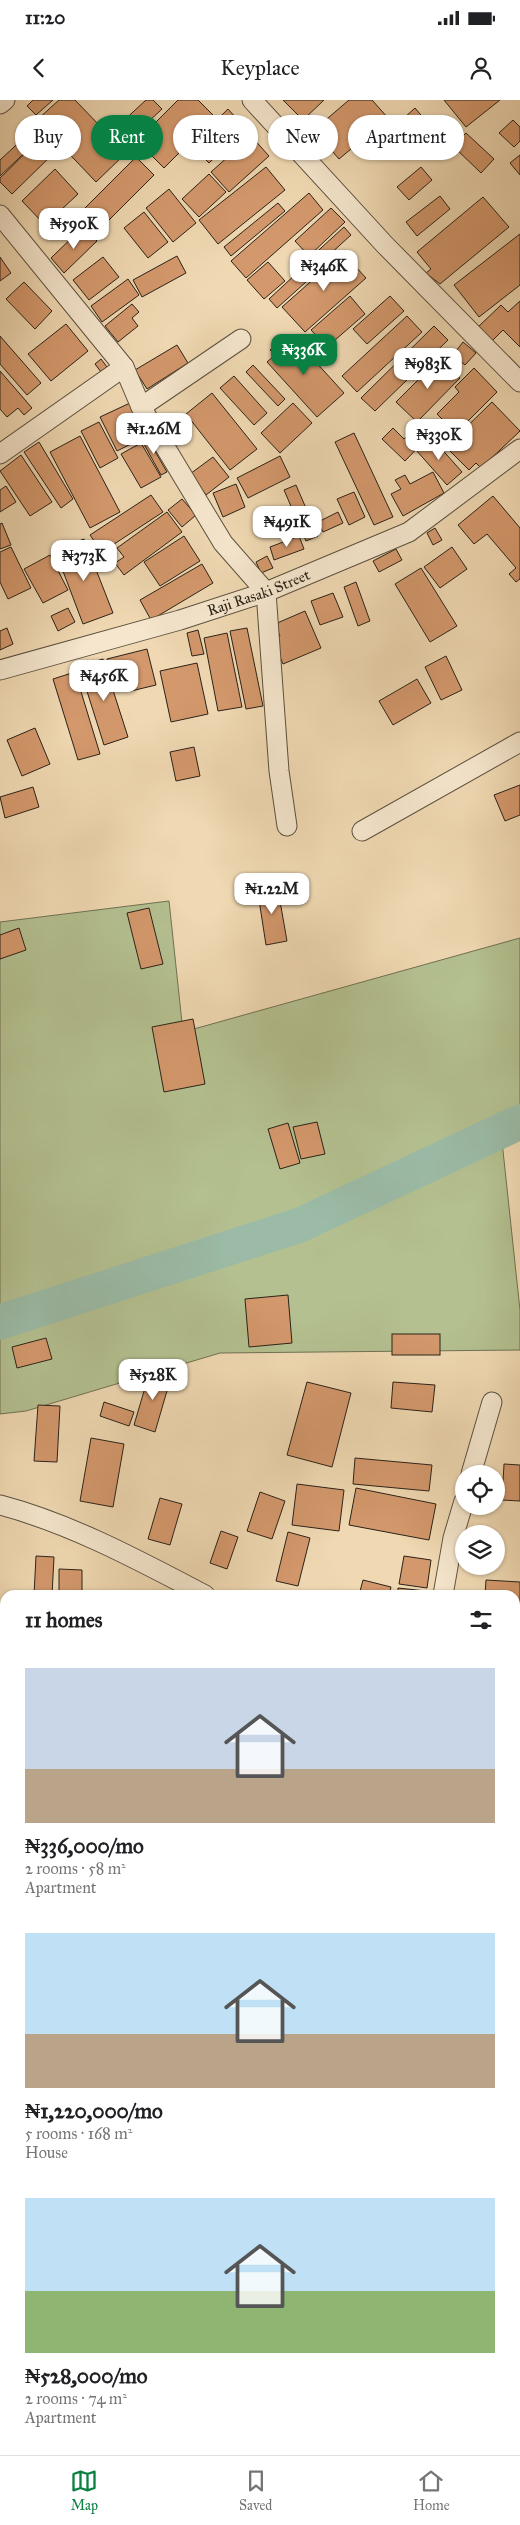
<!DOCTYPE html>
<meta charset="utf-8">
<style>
:root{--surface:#fff;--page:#f2f2f2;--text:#202124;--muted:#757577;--line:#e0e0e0;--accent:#0b8043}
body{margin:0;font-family:"IM FELL Great Primer",serif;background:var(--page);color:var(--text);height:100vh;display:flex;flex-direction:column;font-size:19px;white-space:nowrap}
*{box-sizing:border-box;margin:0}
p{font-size:16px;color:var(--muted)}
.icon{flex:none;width:28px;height:28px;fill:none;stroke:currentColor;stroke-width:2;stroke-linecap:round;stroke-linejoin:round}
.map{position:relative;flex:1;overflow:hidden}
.sheet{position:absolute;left:0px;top:1490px;width:520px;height:865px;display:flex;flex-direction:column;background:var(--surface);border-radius:15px 15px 0 0;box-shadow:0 1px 4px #0004}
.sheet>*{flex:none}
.top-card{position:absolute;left:15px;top:15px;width:490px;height:45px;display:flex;gap:10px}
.fabs{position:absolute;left:455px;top:1365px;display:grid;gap:10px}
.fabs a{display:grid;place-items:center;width:50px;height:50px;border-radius:50%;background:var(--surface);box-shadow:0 1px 4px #0004;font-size:25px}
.price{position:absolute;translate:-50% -42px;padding:0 11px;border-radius:10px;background:#fff;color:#222;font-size:16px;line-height:32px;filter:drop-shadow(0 1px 2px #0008)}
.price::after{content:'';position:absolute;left:50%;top:30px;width:15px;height:11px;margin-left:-8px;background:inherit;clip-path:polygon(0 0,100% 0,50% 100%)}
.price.active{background:var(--accent);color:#fff}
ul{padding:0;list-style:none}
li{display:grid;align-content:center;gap:10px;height:265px;padding:0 25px}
li span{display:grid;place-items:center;height:155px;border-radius:0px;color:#555}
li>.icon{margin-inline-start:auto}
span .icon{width:90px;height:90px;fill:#fffc;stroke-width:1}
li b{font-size:21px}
h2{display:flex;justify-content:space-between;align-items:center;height:60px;padding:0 25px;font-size:21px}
.chip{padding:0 18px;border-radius:22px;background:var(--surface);box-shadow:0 1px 4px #0004;font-size:18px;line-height:45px}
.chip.active{background:var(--accent);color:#fff}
.status{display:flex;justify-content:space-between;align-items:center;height:35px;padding:0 25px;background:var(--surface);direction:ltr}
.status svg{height:14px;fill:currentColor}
header{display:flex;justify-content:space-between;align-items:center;height:65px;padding:0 25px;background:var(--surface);font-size:22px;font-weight:600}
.tabs{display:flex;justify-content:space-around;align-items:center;height:70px;border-top:1px solid var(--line);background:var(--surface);font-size:14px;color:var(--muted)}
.tabs a{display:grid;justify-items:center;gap:2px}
.tabs .active{color:var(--accent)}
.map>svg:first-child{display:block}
</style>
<div class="status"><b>11:20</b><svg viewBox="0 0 49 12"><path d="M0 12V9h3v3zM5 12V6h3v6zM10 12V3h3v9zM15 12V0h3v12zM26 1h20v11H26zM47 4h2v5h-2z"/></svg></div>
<header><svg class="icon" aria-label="back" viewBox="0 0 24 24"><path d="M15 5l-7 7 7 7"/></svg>Keyplace<svg class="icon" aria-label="person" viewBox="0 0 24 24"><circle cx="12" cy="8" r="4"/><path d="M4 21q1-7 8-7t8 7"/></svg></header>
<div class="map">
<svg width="520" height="2355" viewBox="0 0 520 2355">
<rect width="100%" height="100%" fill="#efd8b2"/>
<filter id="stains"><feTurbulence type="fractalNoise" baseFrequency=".004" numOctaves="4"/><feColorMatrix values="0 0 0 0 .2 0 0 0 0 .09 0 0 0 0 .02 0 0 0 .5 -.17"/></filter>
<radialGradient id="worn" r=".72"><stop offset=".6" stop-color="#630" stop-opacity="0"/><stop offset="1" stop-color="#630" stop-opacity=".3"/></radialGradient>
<path fill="#b4c090" stroke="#6f7154" d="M169,801l14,131 337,-94v181l-19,13 19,178v40l-300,3 -194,58 -26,3v-492z"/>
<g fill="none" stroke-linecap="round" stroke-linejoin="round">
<path stroke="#9bbba7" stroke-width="35" d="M0,1222l300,-97 220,-103"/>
</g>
<g fill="#d3986c" stroke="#2a2218">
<path d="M33,0h20l-17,15 -9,-9z"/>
<path d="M59,0h16l51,53 -30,29 -59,-62z"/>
<path d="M146,0h7l9,9 -30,28 -12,-13z"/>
<path d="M178,0h20l17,17 -51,51 -27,-27z"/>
<path d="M283,0h41l-21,20z"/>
<path d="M349,0h23l16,18 -49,41 -25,-29z"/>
<path d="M444,0h56l-34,27z"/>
<path d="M415,8l11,13 -21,19 -12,-12z"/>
<path d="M228,9l17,19 -36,35 -18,-18z"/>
<path d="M513,20l7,7v14l-6,6 -15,-14z"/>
<path d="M466,33l28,26 -13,14 -28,-27z"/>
<path d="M27,35l8,8 -35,33v-16z"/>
<path d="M43,36l14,14 -45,44 -12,-12v-4z"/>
<path d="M251,36l18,20 -40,36 -18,-20z"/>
<path d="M520,55v20l-10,-12z"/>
<path d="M136,57l18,18 -52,52 -18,-18z"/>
<path d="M266,67l19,23 -67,54 -19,-24z"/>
<path d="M421,67l11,13 -23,20 -12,-13z"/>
<path d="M55,69l23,25 -33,31 -23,-24z"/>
<path d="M209,74l17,18 -27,25 -17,-18z"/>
<path d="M169,89l27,34 -23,19 -27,-34z"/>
<path d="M309,93l14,17 -77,68 -15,-17z"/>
<path d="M440,96l10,13 -33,27 -11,-14z"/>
<path d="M483,97l26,30 -69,57 -14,-11 5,-4 -14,-17z"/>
<path d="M278,103l7,8 -54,45 -7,-9z"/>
<path d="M331,108l14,14 -36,34 -14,-15z"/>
<path d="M144,112l24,30 -20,16 -24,-30z"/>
<path d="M83,127l14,14 -33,32 -13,-15z"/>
<path d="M344,127l7,8 -46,42 -7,-8z"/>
<path d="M520,134v51l-41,32 -25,-32z"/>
<path d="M343,153l23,25 -61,54 -23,-25z"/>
<path d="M177,156l9,17 -44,24 -9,-17z"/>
<path d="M0,157l11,16 -11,8z"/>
<path d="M103,157l16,20 -30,23 -16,-20z"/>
<path d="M268,162l17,19 -21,18 -17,-19z"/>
<path d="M297,173l9,9 -29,26 -8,-9z"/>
<path d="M128,179l11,16 -37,27 -11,-16z"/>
<path d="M24,182l28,29 -17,18 -29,-30z"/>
<path d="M350,196l15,18 -38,33 -16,-17z"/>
<path d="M390,196l14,15 -37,33 -14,-15z"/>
<path d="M520,201v46l-17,-17 -12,12 -14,-14 24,-23 7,7z"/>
<path d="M132,204l7,8 -7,6 6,8 -20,16 -13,-16z"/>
<path d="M407,216l15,16 -65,60 -15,-16z"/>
<path d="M66,224l22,27 -37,30 -23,-27z"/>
<path d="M434,226l14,14 -73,71 -14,-13z"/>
<path d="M0,236l41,47 -14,12 -27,-31z"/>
<path d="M293,237l51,56 -27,24 -50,-55 8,-7 -5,-5 12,-10 3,4z"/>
<path d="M463,242l13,11 -11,12 -12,-10z"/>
<path d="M177,245l11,18 -41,26 -12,-19z"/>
<path d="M440,258l20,20 -43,44 -21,-20z"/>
<path d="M101,259l6,8 -6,5 -6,-8z"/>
<path d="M253,265l32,34 -7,7 -32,-34z"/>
<path d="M474,268l23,24 -41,41 -19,-19 22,-22 -4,-5z"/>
<path d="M0,271l32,37 -8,7 -6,-7 -11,9 -7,-8z"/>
<path d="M234,276l33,37 -13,12 -34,-37z"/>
<path d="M212,293l45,56 -27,21 -44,-56z"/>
<path d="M492,302l28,29 -39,37 -5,-5 -7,7 -23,-23z"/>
<path d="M130,303l14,29 -14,7 1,5 -14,7 -17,-34z"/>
<path d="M293,303l19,20 -32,30 -19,-20z"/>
<path d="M99,322l19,36 -18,10 -19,-37z"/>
<path d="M393,328l11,11 4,-4 3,2 9,-9 9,8 -24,25 -23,-22z"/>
<path d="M354,333l39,84 -19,8 -39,-83z"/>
<path d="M145,334l22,38 -6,3 -21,-38z"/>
<path d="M80,336l40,76 -30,16 -40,-76z"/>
<path d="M431,337l31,35 -15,13 -31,-35z"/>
<path d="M39,342l34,57 -12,9 -37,-56z"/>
<path d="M141,343l20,34 -20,11 -20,-34z"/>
<path d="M21,355l31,47 -22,14 -30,-45z"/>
<path d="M280,356l10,21 -42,21 -11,-20z"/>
<path d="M213,357l16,20 -23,18 -16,-21z"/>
<path d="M433,372l11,21 -41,23 -12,-22 10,-5 -6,-9 10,-5 5,9z"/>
<path d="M236,384l9,23 -22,10 -10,-24z"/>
<path d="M296,385l22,51 -12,5 -22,-51z"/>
<path d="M6,386l10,16 -16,10v-22z"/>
<path d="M354,392l11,25 -16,8 -12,-26z"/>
<path d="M151,395l12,17 -61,40 -12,-17z"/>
<path d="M493,396l27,32v51l-4,3 -7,-8 7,-6 -29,-34 -13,10 -16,-19z"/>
<path d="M182,399l14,16 -14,12 -14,-17z"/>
<path d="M167,412l15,20 -58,43 -9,-12 9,-6 -7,-9z"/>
<path d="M338,412l5,11 -20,9 -5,-10z"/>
<path d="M2,423l9,22 -11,4v-25z"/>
<path d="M435,428l7,12 -9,5 -6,-12z"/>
<path d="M184,436l16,25 -40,25 -16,-24z"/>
<path d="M299,436l5,13 -30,11 -4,-13z"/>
<path d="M84,439l29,74 -30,11 -28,-74z"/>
<path d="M11,447l20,41 -23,11 -8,-17v-30z"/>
<path d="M452,447l15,22 -27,19 -16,-21z"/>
<path d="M396,449l6,11 -23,12 -6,-11z"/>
<path d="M50,455l18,35 -25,13 -19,-34z"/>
<path d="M267,456l6,12 -12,5 -5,-11z"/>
<path d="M202,464l11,19 -62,37 -11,-20z"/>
<path d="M421,468l36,58 -27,16 -35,-58z"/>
<path d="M356,482l14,39 -12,5 -14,-39z"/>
<path d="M333,493l10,24 -23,8 -9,-24z"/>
<path d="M68,508l7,14 -17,9 -7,-15z"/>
<path d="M305,511l16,37 -38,16 -10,-25 7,-3 -5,-12z"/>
<path d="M7,528l6,16 -13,6v-19z"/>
<path d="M247,528l16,78 -17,3 -16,-78z"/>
<path d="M198,530l6,24 -12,2 -5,-23z"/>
<path d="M227,533l15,74 -24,4 -14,-73z"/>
<path d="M147,549l9,36 -25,6 -5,-18 -14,4 -5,-18z"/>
<path d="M446,556l16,34 -21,10 -16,-33z"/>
<path d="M103,559l25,78 -24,8 -25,-79z"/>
<path d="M197,563l11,51 -37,8 -11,-51z"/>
<path d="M75,572l25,82 -22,6 -25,-81z"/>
<path d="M417,579l14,24 -38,22 -14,-24z"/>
<path d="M35,628l15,36 -28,12 -15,-36z"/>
<path d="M194,647l6,29 -24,5 -6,-29z"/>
<path d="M520,685v30l-15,6 -11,-26z"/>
<path d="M33,687l6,20 -34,11 -5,-21z"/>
<path d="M277,784l10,57 -21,4 -9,-58z"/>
<path d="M149,808l14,56 -22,5 -14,-56z"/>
<path d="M19,828l7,22 -26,9v-24z"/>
<path d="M193,919l12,65 -41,8 -12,-65z"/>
<path d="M317,1022l8,32 -24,5 -8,-32z"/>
<path d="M288,1023l12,40 -20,6 -12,-40z"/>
<path d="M288,1195l4,48 -43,4 -4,-48z"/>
<rect x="392" y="1234" width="48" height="21"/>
<path d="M46,1238l6,21 -35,9 -5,-21z"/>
<path d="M150,1271l21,6 -16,55 -21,-7z"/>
<path d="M307,1282l44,11 -19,74 -45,-12z"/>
<path d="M393,1282l42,3 -3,27 -41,-4z"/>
<path d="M104,1302l30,10 -5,14 -29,-10z"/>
<path d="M38,1305l22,1 -3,56 -23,-1z"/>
<path d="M91,1338l33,6 -11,63 -33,-6z"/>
<path d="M355,1358l77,7 -3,26 -76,-7z"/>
<path d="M504,1364l16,1v36l-18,-1z"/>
<path d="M297,1384l47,6 -5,41 -47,-6z"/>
<path d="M356,1388l80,16 -7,36 -80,-15z"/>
<path d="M260,1392l25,9 -13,38 -25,-8z"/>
<path d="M160,1398l22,6 -12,41 -22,-6z"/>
<path d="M221,1431l17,6 -11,32 -17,-6z"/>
<path d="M288,1432l22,6 -12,48 -22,-5z"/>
<path d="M36,1456l18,1 -2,38h-18z"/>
<path d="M404,1456l27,4 -4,28 -28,-4z"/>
<path d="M59,1469l23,1v25h-23z"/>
<path d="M363,1480l28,7 -2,8h-30z"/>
<path d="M486,1480l34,2v31h-5v-18h-30z"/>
<path d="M398,1488l28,3 -1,4h-27z"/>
<path d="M515,1533h5v36l-5,-1z"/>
<path d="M515,1579l5,1v26l-5,-1z"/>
<rect x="515" y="1635" width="5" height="21"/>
<path d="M515,1661l5,1v21l-5,-1z"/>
<path d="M0,1690l5,2v31l-5,-2z"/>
<path d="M515,1693h5v22l-5,-1z"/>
<path d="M0,1732l5,2 -1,20 -4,-1z"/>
<path d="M515,1770h3l-1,27h-2z"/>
<path d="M5,1854v34l-5,-3v-22z"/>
<path d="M520,1971v40h-1l-4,-10v-28z"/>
<path d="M515,2019l5,14v8l-5,1z"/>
<path d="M0,2063l5,1v44l-5,-1z"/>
<path d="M520,2065v18l-5,-12v-4z"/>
<rect x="0" y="2122" width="5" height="59"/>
<path d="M515,2229l5,9v51l-5,-8z"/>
<path d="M5,2234v19l-4,1 2,9 2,-1v20l-5,2v-48z"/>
<path d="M18,2350l2,5h-20z"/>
<path d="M21,2350h28l2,5h-28z"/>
<path d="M128,2350h42l1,5h-41z"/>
<path d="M186,2350h26l1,3 -25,2z"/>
<path d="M222,2350h15l2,5h-15z"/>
<path d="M256,2350h18l2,5h-18z"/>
<path d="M348,2350h42l1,5h-42z"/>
<path d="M402,2350h34l1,5h-34z"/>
</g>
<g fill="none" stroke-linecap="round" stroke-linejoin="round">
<defs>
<g id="street">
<path d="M252,0l133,145 135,137"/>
<path d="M0,4l5,-4"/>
<path d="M0,115l124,152 17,40 82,136 43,49 13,179 8,55"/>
<path d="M141,307l100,-68"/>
<path d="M0,354l124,-87"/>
<path id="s1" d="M0,570l180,-50 86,-28 143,-60 111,-83"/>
<path d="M362,731l158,-89"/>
<path d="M471,1374l21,-72"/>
<path d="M0,1405c72,19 140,56 205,90"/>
<path d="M443,1495l10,-57 11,-37"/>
<path d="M0,1649l5,1"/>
<path d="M515,1925l5,-2"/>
<path d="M0,2013l5,-1"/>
<path d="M515,2151l5,1"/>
<path d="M0,2219l5,-1"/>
<path d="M72,2350l2,5"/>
</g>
</defs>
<use href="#street" stroke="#5b503e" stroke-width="21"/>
<use href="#street" stroke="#f5e6cd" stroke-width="19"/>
</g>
<g text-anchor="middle" stroke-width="4.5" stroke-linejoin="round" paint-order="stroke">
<g font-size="15" fill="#2a2218" stroke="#f5e6cd">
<text dy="5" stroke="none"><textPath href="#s1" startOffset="270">Raji Rasaki Street</textPath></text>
</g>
</g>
<rect width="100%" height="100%" filter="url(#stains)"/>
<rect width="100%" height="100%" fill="url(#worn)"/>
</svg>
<div class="fabs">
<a><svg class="icon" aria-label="locate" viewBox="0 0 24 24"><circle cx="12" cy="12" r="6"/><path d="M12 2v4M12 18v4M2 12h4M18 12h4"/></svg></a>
<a><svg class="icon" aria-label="layers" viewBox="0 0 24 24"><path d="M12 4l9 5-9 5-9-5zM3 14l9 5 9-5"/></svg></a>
</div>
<b class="price" style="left:74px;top:150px">₦590K</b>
<b class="price" style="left:324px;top:192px">₦346K</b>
<b class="price active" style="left:304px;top:276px">₦336K</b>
<b class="price" style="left:428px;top:290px">₦983K</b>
<b class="price" style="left:154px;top:355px">₦1.26M</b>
<b class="price" style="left:439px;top:361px">₦330K</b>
<b class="price" style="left:287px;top:448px">₦491K</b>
<b class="price" style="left:84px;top:482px">₦373K</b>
<b class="price" style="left:104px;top:602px">₦456K</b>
<b class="price" style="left:272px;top:815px">₦1.22M</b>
<b class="price" style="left:153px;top:1301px">₦528K</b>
<div class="top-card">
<a class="chip">Buy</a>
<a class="chip active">Rent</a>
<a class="chip">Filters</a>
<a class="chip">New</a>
<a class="chip">Apartment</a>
</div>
<section class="sheet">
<h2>11 homes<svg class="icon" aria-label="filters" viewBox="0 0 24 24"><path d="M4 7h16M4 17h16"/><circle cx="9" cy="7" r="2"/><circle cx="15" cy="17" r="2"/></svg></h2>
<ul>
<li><span style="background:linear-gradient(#c9d6e8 65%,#b9a48a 0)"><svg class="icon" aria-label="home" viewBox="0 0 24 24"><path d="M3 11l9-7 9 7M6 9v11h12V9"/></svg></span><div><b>₦336,000/mo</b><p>2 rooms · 58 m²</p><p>Apartment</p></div></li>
<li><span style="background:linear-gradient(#bfe0f5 65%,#b9a48a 0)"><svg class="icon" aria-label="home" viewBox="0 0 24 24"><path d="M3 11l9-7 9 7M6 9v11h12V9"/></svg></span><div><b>₦1,220,000/mo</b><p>5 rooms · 168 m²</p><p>House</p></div></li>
<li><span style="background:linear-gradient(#bfe0f5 60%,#8fb573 0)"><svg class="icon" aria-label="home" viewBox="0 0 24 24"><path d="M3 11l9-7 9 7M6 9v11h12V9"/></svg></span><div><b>₦528,000/mo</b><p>2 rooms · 74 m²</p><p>Apartment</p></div></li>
</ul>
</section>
</div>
<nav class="tabs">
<a class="active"><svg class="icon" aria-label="map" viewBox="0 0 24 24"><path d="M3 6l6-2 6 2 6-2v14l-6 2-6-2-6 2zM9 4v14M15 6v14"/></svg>Map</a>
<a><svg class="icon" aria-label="saved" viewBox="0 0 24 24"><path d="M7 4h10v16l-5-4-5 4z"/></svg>Saved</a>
<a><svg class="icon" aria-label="home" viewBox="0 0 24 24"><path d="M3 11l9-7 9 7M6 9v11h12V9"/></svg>Home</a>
</nav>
